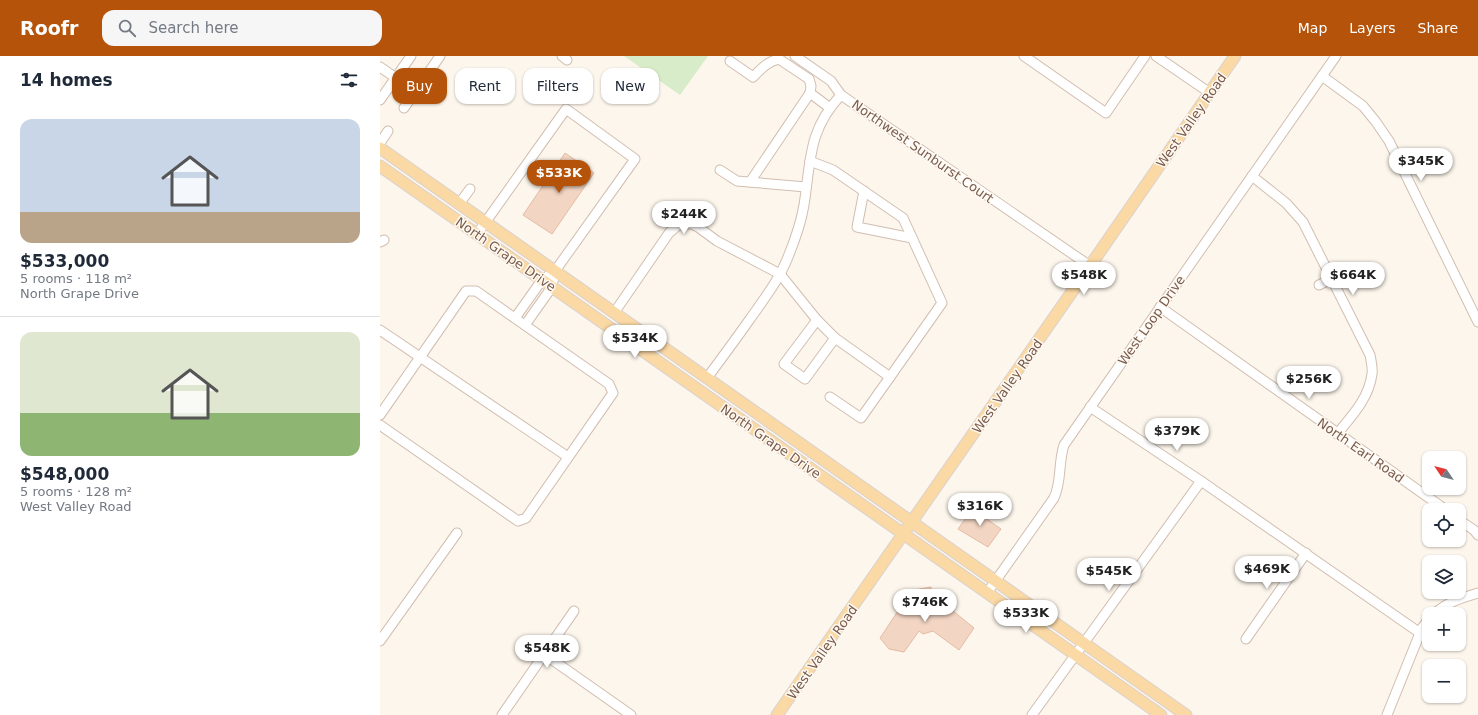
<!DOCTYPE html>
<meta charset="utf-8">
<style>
:root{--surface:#fff;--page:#f6f6f7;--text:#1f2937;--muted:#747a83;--line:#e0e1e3;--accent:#b45309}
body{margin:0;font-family:"DejaVu Sans",sans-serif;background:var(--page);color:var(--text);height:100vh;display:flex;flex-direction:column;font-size:15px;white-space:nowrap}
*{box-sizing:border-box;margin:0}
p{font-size:13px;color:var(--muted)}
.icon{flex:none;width:22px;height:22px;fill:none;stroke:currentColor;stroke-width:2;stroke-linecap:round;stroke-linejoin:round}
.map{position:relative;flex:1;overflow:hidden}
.details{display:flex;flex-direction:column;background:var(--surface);width:380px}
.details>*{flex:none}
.banner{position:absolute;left:12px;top:12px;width:380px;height:36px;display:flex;gap:8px}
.needle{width:26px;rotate:305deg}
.fabs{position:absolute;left:1042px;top:395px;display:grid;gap:8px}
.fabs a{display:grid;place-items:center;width:44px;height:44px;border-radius:8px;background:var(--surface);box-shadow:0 1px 3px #0004;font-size:20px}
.price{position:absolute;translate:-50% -34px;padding:0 9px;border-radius:14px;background:#fff;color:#222;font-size:13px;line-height:26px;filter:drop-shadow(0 1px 2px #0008)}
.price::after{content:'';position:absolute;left:50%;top:24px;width:12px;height:9px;margin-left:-6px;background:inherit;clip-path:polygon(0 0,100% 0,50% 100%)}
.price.current{background:var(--accent);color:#fff}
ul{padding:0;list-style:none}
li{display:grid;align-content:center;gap:8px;height:212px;padding:0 20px}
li+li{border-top:1px solid var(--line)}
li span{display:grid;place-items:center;height:124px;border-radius:12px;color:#555}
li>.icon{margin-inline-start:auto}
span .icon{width:72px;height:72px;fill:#fffc;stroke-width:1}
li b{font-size:17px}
h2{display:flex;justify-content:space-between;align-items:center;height:48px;padding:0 20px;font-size:17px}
.pill{padding:0 14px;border-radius:12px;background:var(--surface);box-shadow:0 1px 3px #0004;font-size:14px;line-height:36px}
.pill.current{background:var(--accent);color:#fff}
header{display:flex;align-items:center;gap:24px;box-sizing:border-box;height:56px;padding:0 20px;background:var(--accent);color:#fff}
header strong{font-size:19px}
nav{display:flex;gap:22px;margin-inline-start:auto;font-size:14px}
.search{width:280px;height:36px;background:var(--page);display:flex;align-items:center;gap:10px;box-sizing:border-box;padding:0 14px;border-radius:12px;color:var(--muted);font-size:15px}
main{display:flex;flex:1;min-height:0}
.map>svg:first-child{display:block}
</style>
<header>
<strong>Roofr</strong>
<div class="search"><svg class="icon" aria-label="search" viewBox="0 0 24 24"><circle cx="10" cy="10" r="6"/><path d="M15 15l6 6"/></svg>Search here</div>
<nav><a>Map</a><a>Layers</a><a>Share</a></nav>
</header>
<main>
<section class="details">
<h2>14 homes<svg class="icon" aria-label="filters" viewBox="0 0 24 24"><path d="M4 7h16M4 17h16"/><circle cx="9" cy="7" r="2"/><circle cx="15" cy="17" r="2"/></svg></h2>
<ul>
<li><span style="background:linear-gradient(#c9d6e8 75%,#b9a48a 0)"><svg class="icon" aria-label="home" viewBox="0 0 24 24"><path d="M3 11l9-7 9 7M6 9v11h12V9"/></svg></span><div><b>$533,000</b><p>5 rooms · 118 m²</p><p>North Grape Drive</p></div></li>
<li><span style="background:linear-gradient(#dfe7d0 65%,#8fb573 0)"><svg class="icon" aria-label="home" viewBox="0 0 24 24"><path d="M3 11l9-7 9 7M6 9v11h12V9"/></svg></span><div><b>$548,000</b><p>5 rooms · 128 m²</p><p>West Valley Road</p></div></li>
</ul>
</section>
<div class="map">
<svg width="1098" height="659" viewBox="0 0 1098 659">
<rect width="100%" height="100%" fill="#fdf6ec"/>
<path fill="#d8ecc9" d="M244,0h84l-28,39z"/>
<g fill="#f3d5c3" stroke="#e6bba3">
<path d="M250,14l20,15 -10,14 -20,-15z"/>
<path d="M185,97l29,20 -42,61 -29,-19z"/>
<path d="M596,448l9,6 -4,5 20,14 -13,18 -30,-18z"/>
<path d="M551,531l1,17 10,-2 32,26 -15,22 -26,-19 -10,3 -4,-3 -15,21 -15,-3 -9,-11 20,-30 10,-2 -1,-15z"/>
</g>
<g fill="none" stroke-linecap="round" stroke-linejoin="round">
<defs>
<g id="minor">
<path d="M182,0l5,4"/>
<path d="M415,0l36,25 10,14"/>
<path d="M644,0l82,57 39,-57"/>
<path d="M776,0l54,37"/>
<path d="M350,5l23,16c8,-8 15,-16 26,-18l30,20 2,7 -1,7"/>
<path d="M0,11l16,11"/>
<path d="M942,20l41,30 13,16 13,19 89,181"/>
<path d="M0,44l31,-44"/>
<path d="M24,52l36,-52"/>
<path d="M0,87l8,-12"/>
<path d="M340,114l17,11 69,6"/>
<path d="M872,120l34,27 17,19 67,133c1,6 3,13 2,19 -3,24 -20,42 -35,60"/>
<path d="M370,126l60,-89 20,15"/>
<path d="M484,135l-7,36 55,11"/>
<path d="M79,148l11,-15"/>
<path d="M97,178l89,-125 69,50 -80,112 -13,9 -27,38"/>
<path d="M0,186l4,-2"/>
<path d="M939,229l14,-7"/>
<path d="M780,251l286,203"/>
<path d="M234,257l55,-80 8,-7 7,-2h8l6,3 19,14 63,33 37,46 18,18 55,39 52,-74 -39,-85 -70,-48 -23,-9"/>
<path d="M437,264l-33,44 21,15 30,-41"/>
<path d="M145,269l27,-38 3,-16"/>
<path d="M0,274l188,127"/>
<path d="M327,322c14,-19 29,-39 43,-59 14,-20 29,-39 38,-62 7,-17 13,-34 16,-52 7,-45 4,-75 37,-110l249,171"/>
<path d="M450,341l31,21 29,-41"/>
<path d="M710,351l111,74 219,152"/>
<path d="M0,359l86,-124h10l133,93 4,9 -87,125 -8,3 -138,-96"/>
<path d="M1079,464l15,10 4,5"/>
<path d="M607,537l67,-95c8,-17 4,-35 10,-53l272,-389"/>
<path d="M1054,558c13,-12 27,-16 44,-21"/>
<path d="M866,583l60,-86"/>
<path d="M0,585l77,-108"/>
<path d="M164,598l87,61"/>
<path d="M122,659l72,-104"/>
<path d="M652,659l169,-234"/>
<path d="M1007,659l35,-87 7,-9"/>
</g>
<g id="major">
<path d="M0,92l806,567"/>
<path d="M0,110l781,549"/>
<path d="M397,659l313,-449 145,-210"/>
</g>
</defs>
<use href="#minor" stroke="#d1beb0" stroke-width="11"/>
<use href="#major" stroke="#dad1cd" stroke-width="13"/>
<use href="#minor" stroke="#fff" stroke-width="9"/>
<use href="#major" stroke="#fbd9a5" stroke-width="11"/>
</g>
<g text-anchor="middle" stroke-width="3" stroke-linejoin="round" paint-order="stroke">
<g font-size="13" fill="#7a5c4d" stroke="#fffaf3">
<text transform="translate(811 64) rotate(-55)" y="5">West Valley Road</text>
<text transform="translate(543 95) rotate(35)" y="5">Northwest Sunburst Court</text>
<text transform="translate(126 198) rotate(35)" y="5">North Grape Drive</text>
<text transform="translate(771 264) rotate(-55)" y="5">West Loop Drive</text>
<text transform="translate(627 330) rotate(-55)" y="5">West Valley Road</text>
<text transform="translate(391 385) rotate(35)" y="5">North Grape Drive</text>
<text transform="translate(981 394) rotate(35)" y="5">North Earl Road</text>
<text transform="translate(442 596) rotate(-55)" y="5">West Valley Road</text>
</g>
</g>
</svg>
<div class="fabs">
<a><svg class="needle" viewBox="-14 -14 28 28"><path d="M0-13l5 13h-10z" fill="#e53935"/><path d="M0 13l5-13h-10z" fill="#747a83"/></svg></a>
<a><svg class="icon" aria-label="locate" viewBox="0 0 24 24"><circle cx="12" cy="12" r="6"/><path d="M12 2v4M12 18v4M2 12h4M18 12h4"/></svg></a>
<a><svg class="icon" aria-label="layers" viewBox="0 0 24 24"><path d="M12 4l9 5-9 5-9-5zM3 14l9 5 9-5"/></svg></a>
<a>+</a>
<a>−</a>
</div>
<b class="price" style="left:1041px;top:126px">$345K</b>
<b class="price current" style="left:179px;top:138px">$533K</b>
<b class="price" style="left:304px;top:179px">$244K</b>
<b class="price" style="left:704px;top:240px">$548K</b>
<b class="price" style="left:973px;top:240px">$664K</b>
<b class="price" style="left:255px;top:303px">$534K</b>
<b class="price" style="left:929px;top:344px">$256K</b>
<b class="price" style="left:797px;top:396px">$379K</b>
<b class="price" style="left:600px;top:471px">$316K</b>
<b class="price" style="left:887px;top:534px">$469K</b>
<b class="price" style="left:729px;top:536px">$545K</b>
<b class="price" style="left:545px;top:567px">$746K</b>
<b class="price" style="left:646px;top:578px">$533K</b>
<b class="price" style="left:167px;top:613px">$548K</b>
<div class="banner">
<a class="pill current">Buy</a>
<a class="pill">Rent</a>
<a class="pill">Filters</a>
<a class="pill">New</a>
</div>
</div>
</main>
